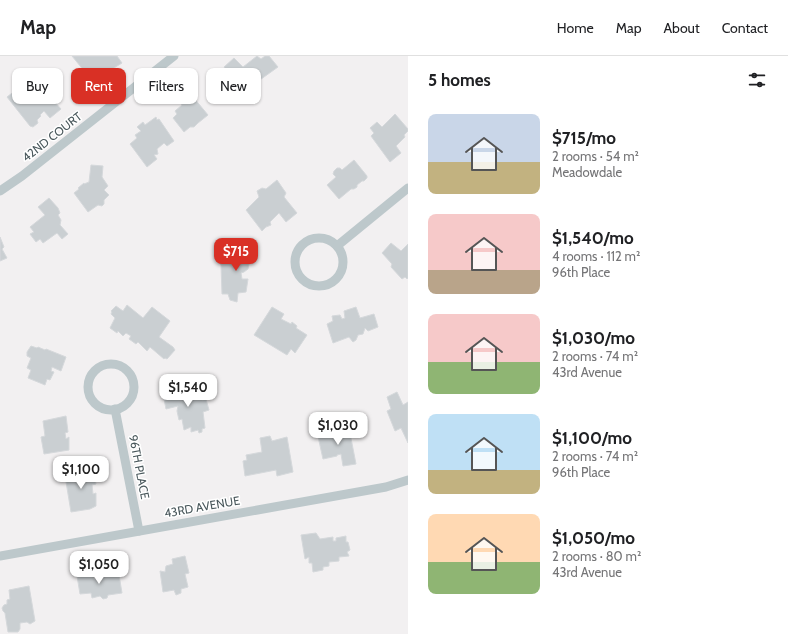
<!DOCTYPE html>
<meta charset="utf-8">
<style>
:root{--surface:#fff;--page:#f6f6f6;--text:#202124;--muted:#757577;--line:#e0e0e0;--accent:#d93025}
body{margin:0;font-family:Cabin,sans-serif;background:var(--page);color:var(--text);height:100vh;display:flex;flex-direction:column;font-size:15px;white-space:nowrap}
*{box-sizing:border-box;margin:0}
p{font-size:13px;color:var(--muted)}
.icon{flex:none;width:22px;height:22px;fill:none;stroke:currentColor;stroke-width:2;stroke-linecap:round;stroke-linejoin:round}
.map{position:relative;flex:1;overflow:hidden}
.side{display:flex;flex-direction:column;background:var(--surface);width:380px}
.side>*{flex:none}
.banner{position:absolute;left:12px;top:12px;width:336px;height:36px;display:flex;gap:8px}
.price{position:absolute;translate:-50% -34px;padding:0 9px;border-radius:8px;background:#fff;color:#222;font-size:13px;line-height:26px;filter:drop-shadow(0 1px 2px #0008)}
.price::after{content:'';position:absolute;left:50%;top:24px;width:12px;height:9px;margin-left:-6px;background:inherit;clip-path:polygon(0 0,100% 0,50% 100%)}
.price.on{background:var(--accent);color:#fff}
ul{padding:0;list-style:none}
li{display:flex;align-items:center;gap:12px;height:100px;padding:0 20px}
li span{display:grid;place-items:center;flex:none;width:112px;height:80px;border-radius:8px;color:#555}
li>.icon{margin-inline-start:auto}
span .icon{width:48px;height:48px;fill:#fffc;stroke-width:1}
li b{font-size:17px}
h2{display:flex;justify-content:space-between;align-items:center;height:48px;padding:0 20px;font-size:17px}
.pill{padding:0 14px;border-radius:8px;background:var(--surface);box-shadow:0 1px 3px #0004;font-size:14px;line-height:36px}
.pill.on{background:var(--accent);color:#fff}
header{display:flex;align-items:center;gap:24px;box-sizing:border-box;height:56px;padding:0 20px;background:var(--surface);border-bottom:1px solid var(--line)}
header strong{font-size:19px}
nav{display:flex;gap:22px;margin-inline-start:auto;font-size:14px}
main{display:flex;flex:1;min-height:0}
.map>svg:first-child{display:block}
</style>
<header>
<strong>Map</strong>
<nav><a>Home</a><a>Map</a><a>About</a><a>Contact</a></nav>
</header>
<main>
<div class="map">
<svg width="408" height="578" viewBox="0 0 408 578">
<rect width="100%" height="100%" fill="#f2f0f1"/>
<g fill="#cacfd2" stroke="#d5d8db">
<path d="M72,0h45l5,7 -13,8 2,3 -13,8 -8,-14 -5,4z"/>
<path d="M257,0l4,3 4,-3h4l9,11 -28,20 2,2 -9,6 -1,-2 -4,3 -7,-9 5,-4 -12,-16 10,-9 9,9z"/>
<path d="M32,28l4,1 1,-1 8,10 2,-1 14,16 -11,9 -6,-7 -4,4 1,1 -4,4 1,3 -5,4 -3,-1 -23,-29 14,-11 4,5z"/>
<path d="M189,36l19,23 -10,8 -4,4h-4l-6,5 -11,-14 4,-4 -2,-3 7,-6 -3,-4z"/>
<path d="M395,58l13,15v2l-4,4 1,2 -9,9 5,7 -11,9 -19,-26 3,-3 -4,-5 7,-6 5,5z"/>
<path d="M156,61l1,3 2,-1 15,22 -7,5 -3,-3 -7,6 1,5 -4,1 3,4 -10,8 -17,-23 7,-6 -2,-3 6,-4 -4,-4 6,-5 2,3z"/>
<path d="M354,104l13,16v2l-3,3h-2l-5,4v2l-3,2h-3l-12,10 -12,-14 9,-8 -3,-3 1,-3 3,-3h3l2,2z"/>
<path d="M91,109l12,1 -1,11 6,9 -4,4 5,5 -5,5v4l-2,2 -4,-1 -10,7 -14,-19 5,-4 -1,-1 6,-5v1l5,-2z"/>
<path d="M277,124l9,13 -2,4 13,16 -11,9 -7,-9 -9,9 1,3 -5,2 -4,4 -16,-21 13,-13 -2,-6 5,-3 4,1z"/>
<path d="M49,142l9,10 2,5 -2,2 3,5 -1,5 8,9 -6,5 -5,-6 -14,10 -3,-4 -4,3 -6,-8 4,-2 -4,-5 15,-12 -7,-8z"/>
<path d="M0,181l4,10 -2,2 5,9 -7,3z"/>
<path d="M391,187l10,8 7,-7v34l-1,1 -2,-2 -3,2 -11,-12 1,-3 -10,-11z"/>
<path d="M247,190l10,8 -3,2 2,2 -7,6 -1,5 -4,3 -3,1 1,6h6l-2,13 -8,1 -1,9 -7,-2 -2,-6h-6l-1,-29 -3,-5 6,-7 4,4 2,-3z"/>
<path d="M127,249l16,13 9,-11 18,14 -11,16 14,10 2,3 -8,9 -2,-1 -1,1 -14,-12 -3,4 -9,-9 -2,2 -7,-5 2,-3 -5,-3 -3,3 -5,-5 -1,2 -7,-5 5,-10 -4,-4 1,-2 -1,-1 5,-5 7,5z"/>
<path d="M272,251l12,7 -3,5 10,5 1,-2 5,4 -1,2 11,7 -12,18 -4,-4 -4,6 -33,-20z"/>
<path d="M356,251l4,11 14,-4 4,13 -10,4 -3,-3 -2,6 -5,1 -2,5 -3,2 -4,-5 -16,6 -6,-19 6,-3 -1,-5 8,-1 2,4 3,-1 -1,-7z"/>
<path d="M31,290l6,2 1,-1 7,3 1,-1 20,8 -5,14 -9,-4 -1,4 3,1 -4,8 -3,-1 -2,6 -17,-7 3,-8 -4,-2 4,-10 -4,-2v-4z"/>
<path d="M190,332l1,6 5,-1 6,7 4,-1 3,11 -6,2 2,16 -3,1v3l-3,1 -1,-3 -7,2v-5l-7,3 -2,-11 -3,1 -2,-9 1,-5 -12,3 -3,-15z"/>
<path d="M397,336l6,13 5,-3v41l-7,-15 -6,3 -8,-20 4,-2 -4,-12z"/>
<path d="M66,360l2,16 -3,1 1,6 3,-2v13l-25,4 -3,-17 4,-1 -2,-15z"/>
<path d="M349,372l7,36 -13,2 -2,-12 -4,1v1l-14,3 -4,-18 -1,-7z"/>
<path d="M270,380l2,5 15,-4 6,35 -16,4 -1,-6 -31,6 -2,-15 4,-1 -1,-5 16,-3 -2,-14z"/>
<path d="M93,413l3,15 -4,1 1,9 3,-1v13l-6,3 -19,3 -6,-36 7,-1v-2z"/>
<path d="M316,477l4,6 13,-2v4h3v-3l10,-2v6h2l2,8 -3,2 2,4 -10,1v4l-10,1v4l-6,1v3l-10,2 -1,-9h-3v-6l-4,2 -4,-24z"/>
<path d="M185,500l4,17 -4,1 3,13 -7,2v4l-5,2 -2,-5 -11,2 -3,-21 5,1 1,-6 7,-2 -1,-5z"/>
<path d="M93,517l1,6h2l1,-5 5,-1 2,4 15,-2 3,18 -14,2 -1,3 -4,1 -3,-3 -8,2 -1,-5 -11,1 -3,-18z"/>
<path d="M29,530l6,35 -5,3 -3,-2 -7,1v6l-2,3h-10l-3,-19 -2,-2 -1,-3 2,-3 3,-1v-4l3,-1 -1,-9z"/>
</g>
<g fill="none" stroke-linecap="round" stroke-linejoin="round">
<g stroke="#bdc8cb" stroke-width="9">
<path d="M0,135l22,-15 152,-120"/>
<circle cx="319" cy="206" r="24"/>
<path d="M337,190l71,-58"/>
<circle cx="111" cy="331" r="23"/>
<path d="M115,353l24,122"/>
<path d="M0,500l386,-69 22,-7"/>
</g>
</g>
<g text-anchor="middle" stroke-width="3" stroke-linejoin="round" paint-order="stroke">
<g font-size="12" fill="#4a585c" stroke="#fff">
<text transform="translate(52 81) rotate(-38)" y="4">42ND COURT</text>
<text transform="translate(139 411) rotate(79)" y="4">96TH PLACE</text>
<text transform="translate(202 451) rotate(-10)" y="4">43RD AVENUE</text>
</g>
</g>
</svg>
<b class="price on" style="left:236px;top:216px">$715</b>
<b class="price" style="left:188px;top:352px">$1,540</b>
<b class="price" style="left:338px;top:390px">$1,030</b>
<b class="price" style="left:81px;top:434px">$1,100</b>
<b class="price" style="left:99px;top:529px">$1,050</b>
<div class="banner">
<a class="pill">Buy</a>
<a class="pill on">Rent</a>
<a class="pill">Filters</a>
<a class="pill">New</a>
</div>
</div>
<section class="side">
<h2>5 homes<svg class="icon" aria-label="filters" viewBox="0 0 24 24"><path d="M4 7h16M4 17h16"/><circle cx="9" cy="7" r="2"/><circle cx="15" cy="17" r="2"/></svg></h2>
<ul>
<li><span style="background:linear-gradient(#c9d6e8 60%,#c2b280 0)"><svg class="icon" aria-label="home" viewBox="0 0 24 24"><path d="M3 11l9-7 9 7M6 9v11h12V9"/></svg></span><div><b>$715/mo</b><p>2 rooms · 54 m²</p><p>Meadowdale</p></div></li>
<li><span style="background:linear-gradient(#f6c9c9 70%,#b9a48a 0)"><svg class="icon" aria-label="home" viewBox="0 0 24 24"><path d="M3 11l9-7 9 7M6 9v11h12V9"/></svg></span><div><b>$1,540/mo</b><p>4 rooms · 112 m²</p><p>96th Place</p></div></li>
<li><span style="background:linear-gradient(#f6c9c9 60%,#8fb573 0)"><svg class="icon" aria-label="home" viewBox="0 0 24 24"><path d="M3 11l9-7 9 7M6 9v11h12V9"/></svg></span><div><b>$1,030/mo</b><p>2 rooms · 74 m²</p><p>43rd Avenue</p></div></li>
<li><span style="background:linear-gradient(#bfe0f5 70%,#c2b280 0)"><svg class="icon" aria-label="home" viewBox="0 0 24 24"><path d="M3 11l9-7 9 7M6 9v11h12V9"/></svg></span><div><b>$1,100/mo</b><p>2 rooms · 74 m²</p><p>96th Place</p></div></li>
<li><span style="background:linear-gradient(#ffd9b3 60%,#8fb573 0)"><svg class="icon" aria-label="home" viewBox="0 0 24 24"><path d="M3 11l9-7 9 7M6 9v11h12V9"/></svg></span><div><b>$1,050/mo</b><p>2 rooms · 80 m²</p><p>43rd Avenue</p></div></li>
</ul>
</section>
</main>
